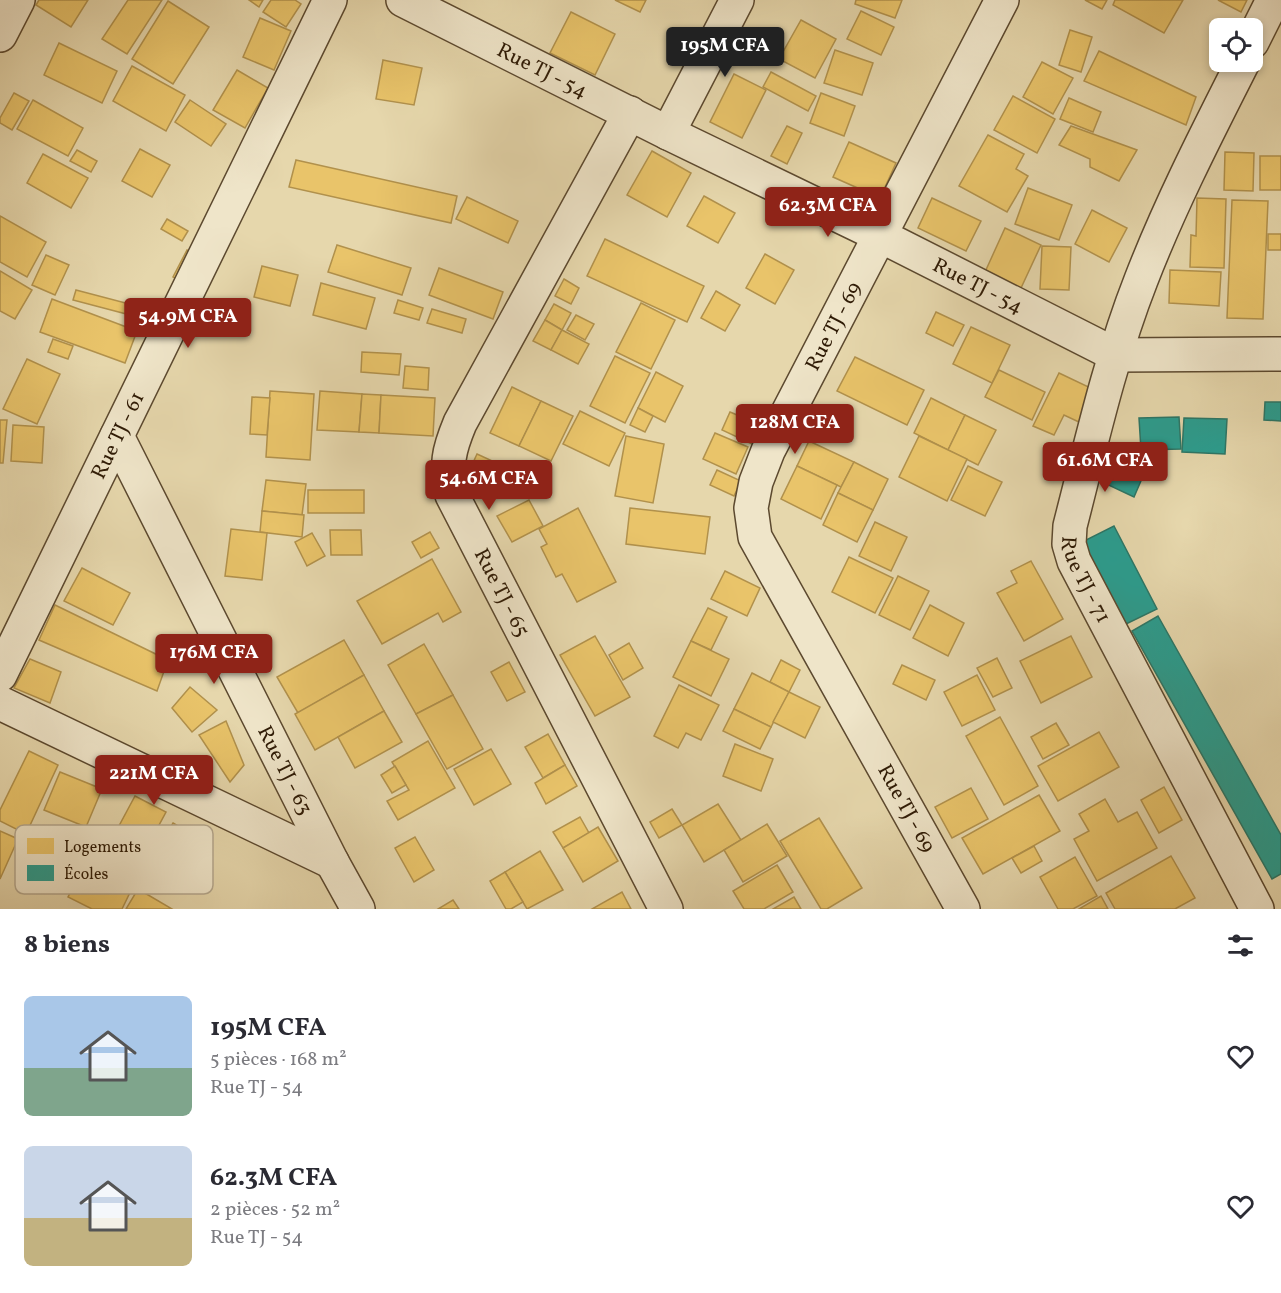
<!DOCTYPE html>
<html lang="fr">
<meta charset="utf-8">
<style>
:root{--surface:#fff;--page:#f2f2f3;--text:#2b2b33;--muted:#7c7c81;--accent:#8f2418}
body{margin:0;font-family:Vollkorn,serif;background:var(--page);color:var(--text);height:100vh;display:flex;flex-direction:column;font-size:22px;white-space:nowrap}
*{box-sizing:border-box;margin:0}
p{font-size:20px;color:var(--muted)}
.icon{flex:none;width:33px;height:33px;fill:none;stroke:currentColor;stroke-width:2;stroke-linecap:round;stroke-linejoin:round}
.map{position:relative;height:909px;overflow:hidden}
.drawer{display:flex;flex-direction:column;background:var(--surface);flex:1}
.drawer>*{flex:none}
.controls{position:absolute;left:1209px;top:18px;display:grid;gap:12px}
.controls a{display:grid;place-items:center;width:54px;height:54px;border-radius:9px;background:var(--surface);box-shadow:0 3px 9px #0003;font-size:30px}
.price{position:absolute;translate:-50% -51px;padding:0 14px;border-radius:6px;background:var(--accent);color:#fff;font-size:20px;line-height:39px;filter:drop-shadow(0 2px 3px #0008)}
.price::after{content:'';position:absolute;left:50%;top:36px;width:18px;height:14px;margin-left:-9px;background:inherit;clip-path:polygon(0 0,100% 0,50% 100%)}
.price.selected{background:#222;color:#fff}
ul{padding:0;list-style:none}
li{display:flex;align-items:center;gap:18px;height:150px;padding:0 24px}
li span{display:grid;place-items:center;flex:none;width:168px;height:120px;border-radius:9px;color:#555}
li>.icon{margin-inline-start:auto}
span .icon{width:72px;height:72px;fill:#fffc;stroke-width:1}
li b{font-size:26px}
h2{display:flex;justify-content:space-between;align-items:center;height:72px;padding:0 24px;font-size:26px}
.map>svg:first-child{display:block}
</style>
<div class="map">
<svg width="1281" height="909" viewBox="0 0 1281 909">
<rect width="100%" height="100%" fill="#e6d7ac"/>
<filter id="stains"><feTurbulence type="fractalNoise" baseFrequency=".00333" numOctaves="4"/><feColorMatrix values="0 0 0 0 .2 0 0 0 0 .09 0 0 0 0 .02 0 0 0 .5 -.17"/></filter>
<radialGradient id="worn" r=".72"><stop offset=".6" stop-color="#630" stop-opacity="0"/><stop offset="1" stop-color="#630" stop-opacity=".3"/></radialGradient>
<g fill="#e9c46a" stroke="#b1914c" stroke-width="1.5">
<path d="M39,0h49l-17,27 -35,-22z"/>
<path d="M128,0h34l-35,54 -25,-15z"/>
<path d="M249,0h14l-4,7z"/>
<path d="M271,0h24l6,4 -15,23 -23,-15z"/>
<path d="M615,0h31l-6,12z"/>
<path d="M856,0h46l-7,18 -40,-14z"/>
<path d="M1085,0h22l-5,9z"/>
<path d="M1115,0h68l-19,33 -51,-28z"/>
<path d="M1218,0h29l-6,12z"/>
<path d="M168,1l41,26 -36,57 -41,-25z"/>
<path d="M861,11l33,16 -13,28 -34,-16z"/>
<path d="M571,12l44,22 -20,41 -45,-22z"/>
<path d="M260,18l31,13 -17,39 -31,-13z"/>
<path d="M801,20l35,19 -21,39 -36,-19z"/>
<path d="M1070,30l22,7 -11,35 -22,-7z"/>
<path d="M59,43l58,28 -15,32 -58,-28z"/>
<path d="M835,50l38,13 -11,32 -38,-12z"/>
<path d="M1099,51l97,46 -10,28 -102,-44z"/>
<path d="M383,60l39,8 -8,37 -38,-6z"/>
<path d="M1042,62l31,16 -20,36 -30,-17z"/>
<path d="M132,66l53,29 -19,36 -53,-30z"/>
<path d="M237,70l31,18 -23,40 -32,-18z"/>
<path d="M771,72l45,24 -8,15 -45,-24z"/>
<path d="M734,74l32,16 -24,48 -32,-16z"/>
<path d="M14,93l15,8 -17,29 -12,-7v-5z"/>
<path d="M821,93l34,13 -11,30 -34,-13z"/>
<path d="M1013,96l42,23 -18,34 -43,-23z"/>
<path d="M1069,98l32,14 -8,20 -33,-13z"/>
<path d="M33,100l50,28 -15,28 -51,-27z"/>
<path d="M190,100l36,24 -15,22 -36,-24z"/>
<path d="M787,126l15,7 -15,31 -16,-8z"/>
<path d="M1071,126l66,24 -18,31 -29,-14v-8l-31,-14z"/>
<path d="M988,135l36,19 -8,15 12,7 -21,36 -48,-26z"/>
<path d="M849,142l47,21 -16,35 -47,-21z"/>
<path d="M140,149l30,16 -18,32 -30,-16z"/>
<path d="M77,150l20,11 -6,11 -21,-11z"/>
<path d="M652,151l39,22 -24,44 -40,-22z"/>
<path d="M1225,152l29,1 -1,38 -29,-1z"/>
<path d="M43,154l45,24 -17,30 -44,-25z"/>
<rect x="1260" y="156" width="21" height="34"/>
<path d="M296,160l161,36 -6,27 -162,-36z"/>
<path d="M1028,188l44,17 -13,35 -44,-16z"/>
<path d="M704,196l31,17 -17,30 -31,-17z"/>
<path d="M467,197l51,24 -10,22 -52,-24z"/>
<path d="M932,198l49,23 -15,30 -48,-23z"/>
<path d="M1197,198l29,1 -2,69 -34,-1 1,-32 5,1z"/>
<path d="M1232,200l36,1 -5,118 -36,-1z"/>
<path d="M1092,210l35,18 -18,34 -34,-18z"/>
<path d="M0,216l46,26 -19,35 -27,-15z"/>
<path d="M167,219l21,12 -6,10 -21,-12z"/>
<path d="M1005,228l36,17 -20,43 -36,-16z"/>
<rect x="1268" y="234" width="13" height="16"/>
<path d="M605,239l99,47 -17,36 -100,-46z"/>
<path d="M337,245l74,23 -9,27 -74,-23z"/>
<path d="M1042,246l29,1 -2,43 -29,-1z"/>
<path d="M187,250l10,6 -15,26 -9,-5z"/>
<path d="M765,254l29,16 -19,34 -29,-16z"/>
<path d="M46,255l23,10 -14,30 -23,-10z"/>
<path d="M262,266l36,9 -8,31 -36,-9z"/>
<path d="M439,268l64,24 -10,27 -64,-24z"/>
<path d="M1170,270l51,2 -2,34 -50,-3z"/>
<path d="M0,271l32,19 -17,29 -15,-8z"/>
<path d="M564,279l15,9 -8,16 -16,-8z"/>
<path d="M321,283l54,15 -9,31 -53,-14z"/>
<path d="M76,290l61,16 -3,10 -61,-16z"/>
<path d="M716,291l24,14 -15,26 -24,-13z"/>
<path d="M52,299l85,32 -12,32 -85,-31z"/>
<path d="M398,300l25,8 -4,12 -25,-7z"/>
<path d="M641,303l34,17 -24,49 -35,-17z"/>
<path d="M554,304l17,9 -9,17 -17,-10z"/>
<path d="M432,309l34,10 -4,14 -35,-10z"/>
<path d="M936,312l28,13 -11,21 -27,-13z"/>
<path d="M576,315l18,9 -9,16 -18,-10z"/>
<path d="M545,320l17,10 -11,20 -18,-9z"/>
<path d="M971,327l39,18 -18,38 -39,-19z"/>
<path d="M562,330l27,14 -11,20 -27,-14z"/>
<path d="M53,339l20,7 -5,13 -20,-7z"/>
<path d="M362,352l39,2 -2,21 -38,-3z"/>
<path d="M615,356l35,17 -25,50 -35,-17z"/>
<path d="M855,357l69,33 -17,35 -70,-34z"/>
<path d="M27,359l33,15 -23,50 -34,-15z"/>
<path d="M405,366l24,2 -1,22 -25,-2z"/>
<path d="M999,370l46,22 -13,28 -47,-23z"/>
<path d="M656,372l27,14 -18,36 -27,-14z"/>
<path d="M1059,373l38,18 -16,32 -17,-8 -10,20 -21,-9z"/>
<path d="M512,387l29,14 -22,45 -29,-13z"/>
<path d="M270,391l44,3 -4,66 -44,-3z"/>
<path d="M320,391l42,3 -3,38 -42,-2z"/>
<path d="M362,394l19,1 -2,38 -20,-1z"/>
<path d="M381,395l54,3 -2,38 -54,-3z"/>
<path d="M252,397l18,1 -3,37 -17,-1z"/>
<path d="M931,398l34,17 -17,35 -34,-17z"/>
<path d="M541,401l32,15 -22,45 -32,-15z"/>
<path d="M638,408l15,8 -8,16 -15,-7z"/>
<path d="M580,411l45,22 -16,33 -46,-22z"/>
<path d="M730,412l31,13 -9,19 -30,-14z"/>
<path d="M965,415l31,15 -18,35 -30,-15z"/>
<path d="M0,420h7l-4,43h-3z"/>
<path d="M13,425l31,2 -2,36 -31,-2z"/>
<path d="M715,433l33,14 -12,27 -33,-15z"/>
<path d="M626,436l38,8 -11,59 -38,-7z"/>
<path d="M919,436l48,23 -20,42 -48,-24z"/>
<path d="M809,441l45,21 -13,25 -44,-21z"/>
<path d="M477,454l22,10 -14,31 -22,-10z"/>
<path d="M854,462l34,17 -15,31 -35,-17z"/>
<path d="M513,464l38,3 -1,28 -38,-2z"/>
<path d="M797,466l40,19 -16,34 -40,-20z"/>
<path d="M968,466l34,16 -17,34 -34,-16z"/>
<path d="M717,470l24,11 -7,15 -24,-11z"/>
<path d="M266,480l40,4 -4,31 -40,-4z"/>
<rect x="308" y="490" width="56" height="23"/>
<path d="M838,493l35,17 -16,32 -34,-17z"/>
<path d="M529,500l14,26 -31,16 -15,-26z"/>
<path d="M578,508l38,74 -39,20 -15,-28 -6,3 -15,-30 6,-3 -8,-15z"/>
<path d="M630,508l80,9 -5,37 -79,-10z"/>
<path d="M262,511l42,4 -2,22 -42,-5z"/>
<path d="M875,522l32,15 -16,34 -32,-15z"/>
<path d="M231,529l36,4 -5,47 -37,-4z"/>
<path d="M330,530h31l1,25h-31z"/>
<path d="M430,532l9,16 -18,10 -9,-16z"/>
<path d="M312,533l13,23 -18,10 -12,-24z"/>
<path d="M849,557l44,21 -18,35 -43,-21z"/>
<path d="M432,559l29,53 -18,10 -5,-9 -56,31 -25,-43z"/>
<path d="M1031,561l32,58 -39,22 -27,-48 20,-10 -6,-12z"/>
<path d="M82,568l48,25 -17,32 -49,-24z"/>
<path d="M725,571l35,17 -13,28 -36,-17z"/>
<path d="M898,576l31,15 -19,39 -31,-15z"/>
<path d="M55,605l113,55 -11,31 -118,-51z"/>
<path d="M930,605l34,18 -16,33 -35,-18z"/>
<path d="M708,608l19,9 -16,33 -20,-9z"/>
<path d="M595,636l35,61 -35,19 -35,-61z"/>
<path d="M1071,636l21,41 -51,26 -21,-42z"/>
<path d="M344,640l20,35 -66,38 -21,-36z"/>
<path d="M691,641l38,18 -18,37 -38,-19z"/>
<path d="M629,643l14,25 -20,12 -14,-25z"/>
<path d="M424,644l29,51 -37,19 -28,-49z"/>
<path d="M997,658l15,30 -19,9 -16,-29z"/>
<path d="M30,659l31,13 -11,31 -36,-15z"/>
<path d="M781,660l19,10 -11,22 -19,-10z"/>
<path d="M509,662l16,30 -18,9 -16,-29z"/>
<path d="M902,665l33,15 -9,20 -33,-16z"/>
<path d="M752,673l37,19 -18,35 -37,-18z"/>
<path d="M364,675l20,36 -69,39 -20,-36z"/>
<path d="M977,675l18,35 -33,16 -18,-34z"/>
<path d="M679,685l40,20 -18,35 -15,-7 -8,15 -24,-12z"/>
<path d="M190,687l27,23 -25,22 -20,-24z"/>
<path d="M789,692l31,15 -15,31 -32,-16z"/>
<path d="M453,695l30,54 -36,20 -31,-55z"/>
<path d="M734,709l37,18 -11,22 -37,-18z"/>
<path d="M384,711l18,31 -47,26 -17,-31z"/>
<path d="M1000,717l38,69 -34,19 -38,-69z"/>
<path d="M226,721l18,44 -14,17 -31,-47z"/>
<path d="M1056,723l13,22 -26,14 -12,-22z"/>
<path d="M1099,732l20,35 -61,34 -20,-35z"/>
<path d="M548,734l17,31 -22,13 -18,-31z"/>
<path d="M428,741l27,47 -57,32 -11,-19 22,-11 -17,-28z"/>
<path d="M735,744l38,15 -12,32 -38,-15z"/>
<path d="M491,749l20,35 -37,21 -20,-36z"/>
<path d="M29,751l29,14 -32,69 -26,-13v-11z"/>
<path d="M565,765l12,21 -31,18 -11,-21z"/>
<path d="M395,766l11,19 -14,8 -11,-18z"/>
<path d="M60,772l42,17 -16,38 -42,-17z"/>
<path d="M1164,787l18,33 -23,13 -18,-33z"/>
<path d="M971,788l17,31 -36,19 -17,-31z"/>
<path d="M1039,795l21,36 -77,43 -21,-36z"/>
<path d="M135,796l31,16 -30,56 -31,-16z"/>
<path d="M1105,799l13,23 19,-10 20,36 -60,33 -23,-42 15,-8 -10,-17z"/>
<path d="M718,804l23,36 -37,22 -22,-37z"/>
<path d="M672,809l10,16 -23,13 -9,-16z"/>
<path d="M580,817l9,16 -26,15 -10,-16z"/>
<path d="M819,818l43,70 -35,21h-6l-41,-68z"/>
<path d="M173,823l18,11 -27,45 -18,-11z"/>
<path d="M767,824l20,32 -44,26 -19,-32z"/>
<path d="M598,827l20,34 -35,21 -20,-34z"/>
<path d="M0,831l18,8 -18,40z"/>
<path d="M415,837l19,33 -20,12 -19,-34z"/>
<path d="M1034,846l8,15 -21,12 -9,-15z"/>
<path d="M540,851l23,39 -36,19 -22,-37z"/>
<path d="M89,856l47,24 -14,29h-30l-24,-12z"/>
<path d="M1171,856l24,42 -20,11h-60l-9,-16z"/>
<path d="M1075,857l22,39 -24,13h-15l-18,-32z"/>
<path d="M777,865l16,27 -29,17h-20l-11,-18z"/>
<path d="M505,872l18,30 -12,7h-5l-16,-28z"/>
<path d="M138,889l34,20h-46z"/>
<path d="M622,892l9,17h-39z"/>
<path d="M1101,896l7,13h-29z"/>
<path d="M794,897l7,12h-28z"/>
<path d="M453,900l6,9h-21z"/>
</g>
<g fill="#2a9d8f" stroke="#2b7666" stroke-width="1.5">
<path d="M1265,402h16v19l-17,-1z"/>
<path d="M1179,417l2,32 -40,1 -2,-32z"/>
<path d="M1184,418l43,1 -2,35 -43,-2z"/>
<path d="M1115,453l32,14 -13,30 -32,-15z"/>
<path d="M1114,526l43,83 -33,16 -42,-83z"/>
<path d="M1158,616l123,219v39l-9,5 -140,-248z"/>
</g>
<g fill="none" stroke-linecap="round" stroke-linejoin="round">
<defs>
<g id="minor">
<path id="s1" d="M403,0l265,133 213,103 235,119 165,-1"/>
<path d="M0,35l18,-35"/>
<path d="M1252,42l21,-42"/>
<path id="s2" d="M1243,62c-36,71 -73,143 -102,218 -31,79 -50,164 -71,246l-1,18 5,17 183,348"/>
<path id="s3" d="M630,113l-170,310c-12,29 -14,40 -8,72l214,414"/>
<path d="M668,133l69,-133"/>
<path id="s4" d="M117,436l215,426 26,47"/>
<path id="s5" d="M0,675l330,-675"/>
<path d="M0,703l332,159"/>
<path id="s6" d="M963,909l-208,-372 -4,-29 5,-26 12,-31 234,-451"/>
</g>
</defs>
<use href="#minor" stroke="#5c492f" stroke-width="36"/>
<use href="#minor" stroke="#efe5c9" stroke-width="33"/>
</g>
<g text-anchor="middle" stroke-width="6" stroke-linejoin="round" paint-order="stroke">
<g font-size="21" fill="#2e1a05" stroke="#efe5c9">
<text dy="7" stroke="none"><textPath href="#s1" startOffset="156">Rue TJ - 54</textPath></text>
<text dy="7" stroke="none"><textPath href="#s1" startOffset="642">Rue TJ - 54</textPath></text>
<text dy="7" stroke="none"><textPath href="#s6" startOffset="656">Rue TJ - 69</textPath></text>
<text dy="7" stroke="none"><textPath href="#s5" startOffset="267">Rue TJ - 61</textPath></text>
<text dy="7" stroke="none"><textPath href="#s2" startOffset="554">Rue TJ - 71</textPath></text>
<text dy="7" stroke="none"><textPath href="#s3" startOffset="537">Rue TJ - 65</textPath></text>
<text dy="7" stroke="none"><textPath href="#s4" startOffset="374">Rue TJ - 63</textPath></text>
<text transform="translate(907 808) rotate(61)" y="7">Rue TJ - 69</text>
</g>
</g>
<rect x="15" y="825" width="198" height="69" rx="9" fill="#efe5c9" stroke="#b5a88e" stroke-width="1.5"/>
<rect x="27" y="838" width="27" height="16" fill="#e9c46a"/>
<rect x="27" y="865" width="27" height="16" fill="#2a9d8f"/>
<g font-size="16" fill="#2e1a05">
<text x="64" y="852">Logements</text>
<text x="64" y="879">Écoles</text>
</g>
<rect width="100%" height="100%" filter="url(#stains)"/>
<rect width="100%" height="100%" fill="url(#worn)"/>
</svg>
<div class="controls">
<a><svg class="icon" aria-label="locate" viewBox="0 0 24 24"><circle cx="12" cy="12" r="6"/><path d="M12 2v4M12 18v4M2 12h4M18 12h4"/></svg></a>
</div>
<b class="price selected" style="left:725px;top:78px">195M CFA</b>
<b class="price" style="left:828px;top:238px">62.3M CFA</b>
<b class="price" style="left:188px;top:349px">54.9M CFA</b>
<b class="price" style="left:795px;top:455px">128M CFA</b>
<b class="price" style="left:1105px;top:493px">61.6M CFA</b>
<b class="price" style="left:489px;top:511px">54.6M CFA</b>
<b class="price" style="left:214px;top:685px">176M CFA</b>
<b class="price" style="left:154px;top:806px">221M CFA</b>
</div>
<section class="drawer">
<h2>8 biens<svg class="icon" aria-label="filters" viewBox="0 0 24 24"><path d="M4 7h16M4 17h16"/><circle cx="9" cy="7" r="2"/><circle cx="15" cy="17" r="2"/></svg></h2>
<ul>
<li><span style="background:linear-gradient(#a9c7e8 60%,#7fa58c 0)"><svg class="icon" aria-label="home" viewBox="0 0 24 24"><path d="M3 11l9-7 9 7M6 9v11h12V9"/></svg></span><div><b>195M CFA</b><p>5 pièces · 168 m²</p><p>Rue TJ - 54</p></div><svg class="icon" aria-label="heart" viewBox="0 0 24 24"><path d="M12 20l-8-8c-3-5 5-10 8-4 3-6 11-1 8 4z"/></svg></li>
<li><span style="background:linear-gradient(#c9d6e8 60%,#c2b280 0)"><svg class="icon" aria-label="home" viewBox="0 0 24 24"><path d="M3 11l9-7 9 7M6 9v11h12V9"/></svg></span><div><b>62.3M CFA</b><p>2 pièces · 52 m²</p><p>Rue TJ - 54</p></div><svg class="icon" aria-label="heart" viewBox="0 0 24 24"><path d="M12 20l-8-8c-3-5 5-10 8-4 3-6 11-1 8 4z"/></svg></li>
</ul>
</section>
